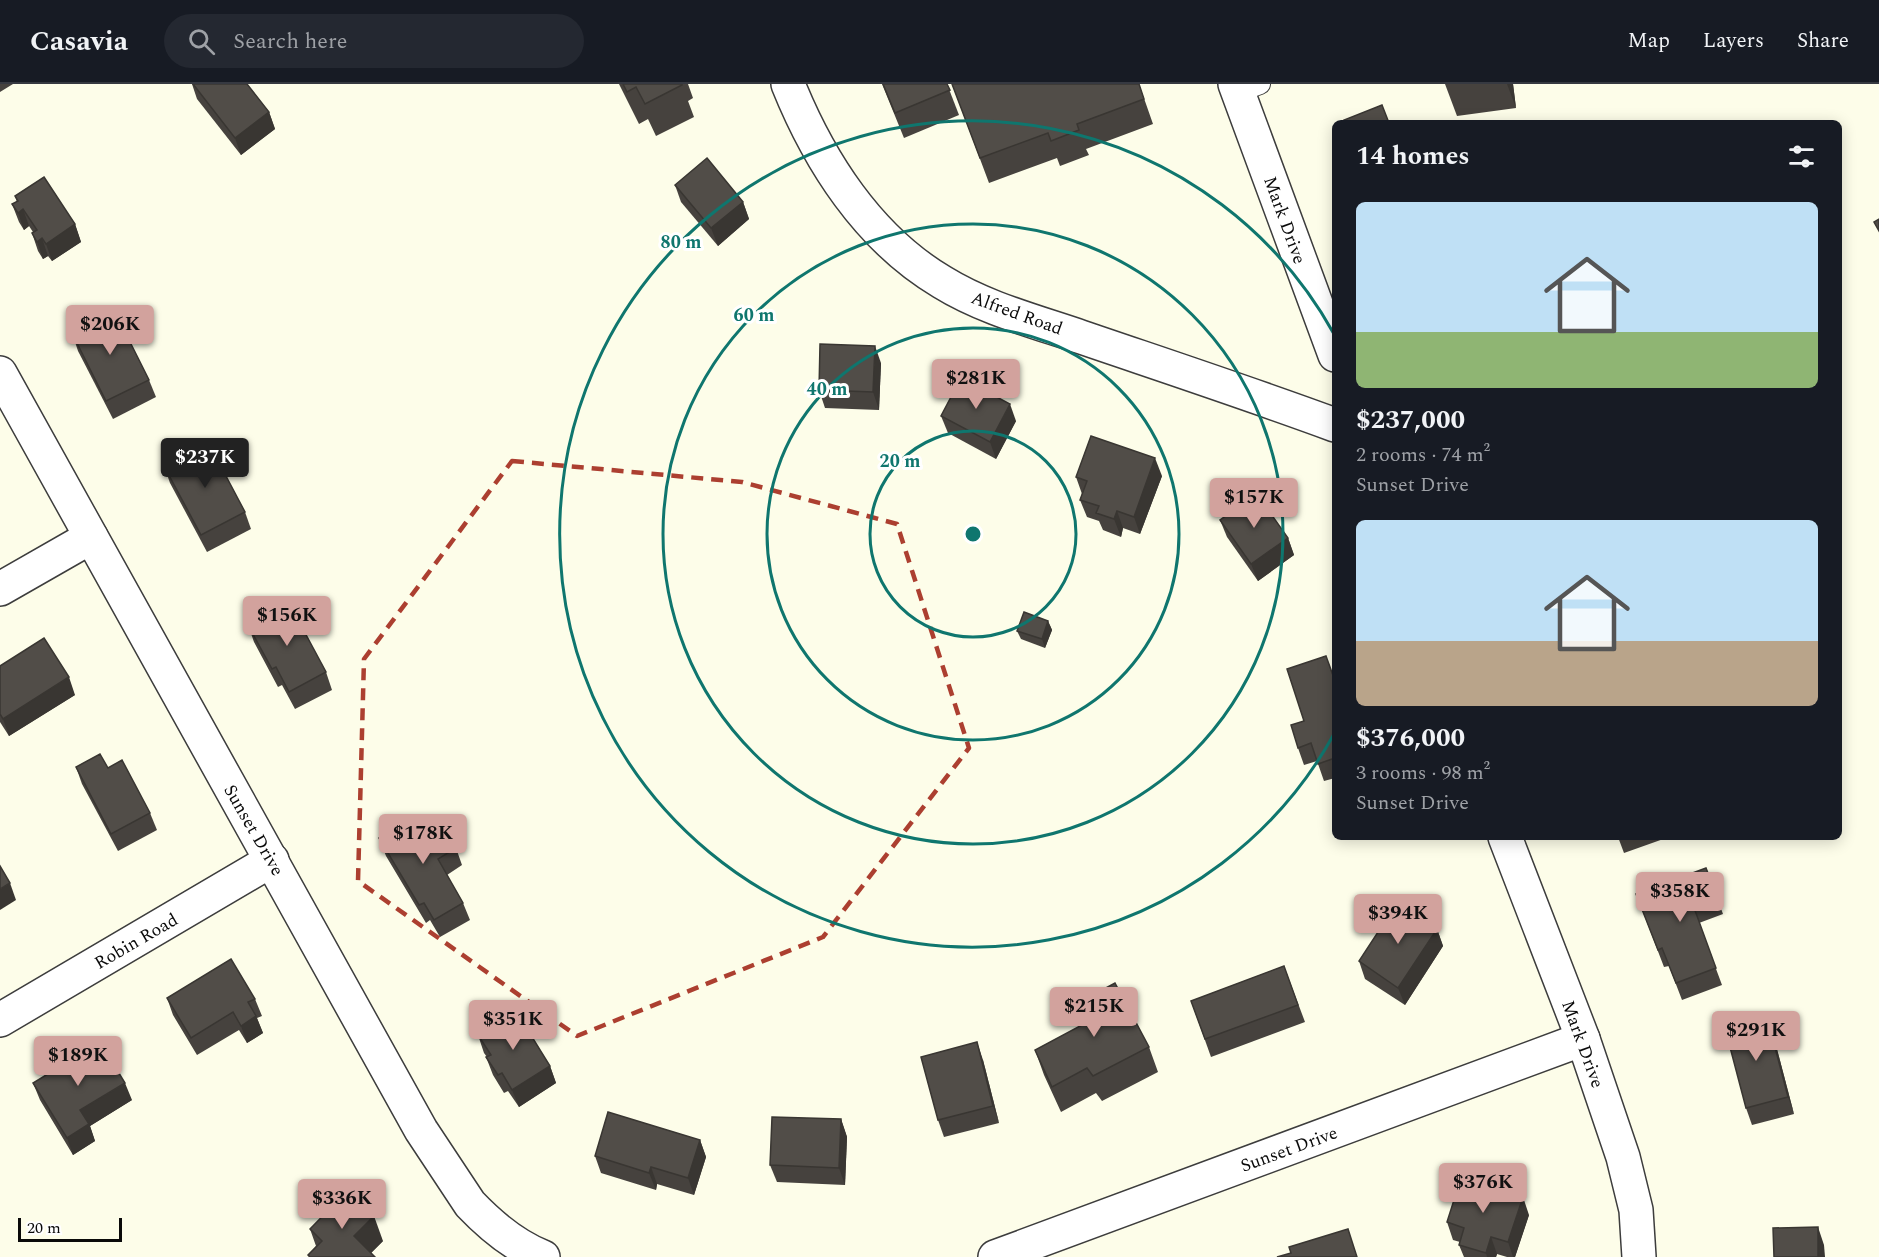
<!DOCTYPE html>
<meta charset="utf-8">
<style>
:root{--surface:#171b24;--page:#242831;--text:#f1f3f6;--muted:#9ea1a6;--line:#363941;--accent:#d2a29d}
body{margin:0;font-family:Spectral,serif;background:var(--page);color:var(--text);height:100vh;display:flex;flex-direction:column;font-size:22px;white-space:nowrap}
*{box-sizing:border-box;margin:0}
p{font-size:20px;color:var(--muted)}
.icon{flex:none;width:33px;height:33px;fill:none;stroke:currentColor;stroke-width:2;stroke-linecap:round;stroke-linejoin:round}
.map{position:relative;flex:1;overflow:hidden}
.panel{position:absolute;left:1332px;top:36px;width:510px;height:720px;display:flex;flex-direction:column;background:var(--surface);border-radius:9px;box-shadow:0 3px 15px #0003}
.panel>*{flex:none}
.scale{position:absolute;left:18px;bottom:15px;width:104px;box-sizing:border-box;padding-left:6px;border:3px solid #0a0a0a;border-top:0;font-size:16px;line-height:21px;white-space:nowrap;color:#0a0a0a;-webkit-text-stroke:4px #fff;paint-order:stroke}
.price{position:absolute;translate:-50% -51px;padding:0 14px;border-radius:6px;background:var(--accent);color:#111;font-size:20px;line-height:39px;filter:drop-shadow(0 2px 3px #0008)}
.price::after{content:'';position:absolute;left:50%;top:36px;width:18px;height:14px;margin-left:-9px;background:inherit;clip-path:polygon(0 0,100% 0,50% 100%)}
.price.selected{background:#222;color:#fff}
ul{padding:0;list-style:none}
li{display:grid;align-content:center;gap:12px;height:318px;padding:0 24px}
li span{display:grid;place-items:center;height:186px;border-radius:9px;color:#555}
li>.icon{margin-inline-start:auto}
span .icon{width:108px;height:108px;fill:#fffc;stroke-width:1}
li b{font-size:26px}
h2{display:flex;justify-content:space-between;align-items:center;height:72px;padding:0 24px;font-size:26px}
header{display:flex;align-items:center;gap:36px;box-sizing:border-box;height:84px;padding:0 30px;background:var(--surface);border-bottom:2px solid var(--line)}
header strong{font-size:28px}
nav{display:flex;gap:33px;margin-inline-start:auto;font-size:21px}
.search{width:420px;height:54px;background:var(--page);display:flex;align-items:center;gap:15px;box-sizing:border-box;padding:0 21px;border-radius:33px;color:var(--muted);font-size:22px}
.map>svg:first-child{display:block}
</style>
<header>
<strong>Casavia</strong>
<div class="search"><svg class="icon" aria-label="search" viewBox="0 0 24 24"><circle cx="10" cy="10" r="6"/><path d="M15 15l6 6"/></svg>Search here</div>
<nav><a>Map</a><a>Layers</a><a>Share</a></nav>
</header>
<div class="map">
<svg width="1879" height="1173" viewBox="0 0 1879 1173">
<rect width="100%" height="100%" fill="#fdfde9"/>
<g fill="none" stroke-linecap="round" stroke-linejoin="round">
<defs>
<path id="lane" d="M1238,8l22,-8"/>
<g id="street">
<path d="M788,0c31,77 80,154 154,198 42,26 92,39 139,55 85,29 170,57 254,88"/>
<path d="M1235,0l100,271"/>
<path d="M0,289l421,757 49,74c21,22 45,42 73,53"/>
<path d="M0,505l91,-52"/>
<path d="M1505,753l78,202 40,118 13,53 3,47"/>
<path d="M0,936l272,-160"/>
<path d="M995,1173l588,-218"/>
</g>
</defs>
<use href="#lane" stroke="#3d3d3d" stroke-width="22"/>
<use href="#street" stroke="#3d3d3d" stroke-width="36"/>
<use href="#lane" stroke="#fff" stroke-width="20"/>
<use href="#street" stroke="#fff" stroke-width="33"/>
</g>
<g fill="#46423e">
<path d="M0,0h13l-13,8z"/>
<path d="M192,0h55l22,28 6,17 -34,26 -44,-56z"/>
<path d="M619,0h69l5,14 -5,3 6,16 -38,19 -8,-17 -9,5z"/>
<path d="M882,0h65l12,31 -55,23z"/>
<path d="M952,0h187l14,40 -67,25 3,6 -29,11 -3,-8 -68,25z"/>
<path d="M1445,0h68l3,24 -59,8z"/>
<path d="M675,101l68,17 6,17 -31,27 -37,-44z"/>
<path d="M15,112l60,28 6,18 -29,19 -4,-5 -5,3 -5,-8 -6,-18 1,-1 -4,-6 -5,4 -5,-8 -7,-18 5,-2z"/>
<path d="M72,249l77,47 7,17 -43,22 -35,-68z"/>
<path d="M881,279l-2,47 -54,-2 -6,-18z"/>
<path d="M941,332l75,5 -20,38 -48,-26z"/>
<path d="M164,382l81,46 6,17 -44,23 -37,-69z"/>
<path d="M1162,392l-22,58 -17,-6 -2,9 -18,-7 -4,-9 -12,-4 -7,-17 2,-6 -6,-17z"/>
<path d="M1220,436l68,18 6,17 -36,26 -31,-44z"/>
<path d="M1048,537l4,9 -7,18 -24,-9 -4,-8z"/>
<path d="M248,541l78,47 6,18 -37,19 -13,-24 -4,2 -24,-45z"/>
<path d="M0,582l75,29 -66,41 -9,-14z"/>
<path d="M1335,596v98l-11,3 -7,-20 -13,4 -6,-17 6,-27z"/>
<path d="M76,683l32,1 42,45 7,17 -39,21 -36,-67z"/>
<path d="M425,752l31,12 6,17 -15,10 16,28 7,17 -30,17 -10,-17 -4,3 -40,-67 -7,-18z"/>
<path d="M1618,753h51l-45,16z"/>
<path d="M1706,784l17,46 -24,9 23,62 -40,15 -13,-34 -5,1 -28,-73z"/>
<path d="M1437,845l6,17 -38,59 -40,-26 -6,-18z"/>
<path d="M1284,882l21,56 -94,35 -20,-56z"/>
<path d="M167,914l88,1 7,17 -5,2 6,15 -16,10 -8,-13 -42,25 -24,-40z"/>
<path d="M1072,922l77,41 9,25 -56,29 -6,-8 -35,19 -17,-37 -9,-25 44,-23z"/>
<path d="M1773,950l21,80 -42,11 -6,-17z"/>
<path d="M478,951l72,31 6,17 -37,24 -11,-16 -4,2 -11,-18 -7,-18h1l-3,-4z"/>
<path d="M983,976l16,63 -55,14 -6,-17z"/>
<path d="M33,999l99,17 -42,26 5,15 -22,14 -33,-55z"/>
<path d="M841,1035l6,18 -2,48 -68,-3 -7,-17z"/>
<path d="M700,1056l6,17 -12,38 -37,-11 -1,6 -55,-17 -6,-17z"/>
<path d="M1529,1131l-14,42h-8l-10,-3 -1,3h-32l-5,-12 1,-3 -7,-2 -6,-18z"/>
<path d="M310,1145l73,12 -12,12 4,4h-66l-1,-2 8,-9z"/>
</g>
<g fill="#393632">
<path d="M1507,0h6l3,24z"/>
<path d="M269,28l6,17 -34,26 -6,-17z"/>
<path d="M743,118l6,17 -31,27 -7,-18z"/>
<path d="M23,125l6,17 -5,4 -6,-17z"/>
<path d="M75,140l6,18 -29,19 -6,-17z"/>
<path d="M42,154l6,18 -5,3 -6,-17z"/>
<path d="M875,262l6,17 -2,47 -6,-18z"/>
<path d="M1010,320l6,17 -20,38 -6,-17z"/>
<path d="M1155,374l7,18 -22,58 -6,-17z"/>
<path d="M1117,427l6,17 -2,9 -7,-18z"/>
<path d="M1288,454l6,17 -36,26 -7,-17z"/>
<path d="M1048,537l4,9 -7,18 -3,-9z"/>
<path d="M69,593l6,18 -66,41 -6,-17z"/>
<path d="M10,799l6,17 -16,10v-21z"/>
<path d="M1437,845l6,17 -38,59 -7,-17z"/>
<path d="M256,932l7,17 -16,10 -6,-17z"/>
<path d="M1767,933l6,17 21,80 -6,-17z"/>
<path d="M977,958l6,18 16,63 -6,-17z"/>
<path d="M550,982l6,17 -37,24 -7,-17z"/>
<path d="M125,999l7,17 -42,26 5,15 -22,14 -6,-17 13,-28z"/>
<path d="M841,1035l6,18 -2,48 -6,-17z"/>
<path d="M700,1056l6,17 -12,38 -6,-17z"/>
<path d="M651,1083l6,17 -1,6 -7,-17z"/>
<path d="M1523,1113l6,18 -14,42h-2l-5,-15z"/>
<path d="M374,1132l9,25 -16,16 -13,-21z"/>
<path d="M1818,1143l6,18 1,12h-7z"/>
<path d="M1491,1153l6,17 -1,3h-9l-1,-4z"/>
</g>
<g fill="#514d48" stroke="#393632" stroke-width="1.5">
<path d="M193,0h54l22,28 -34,26z"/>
<path d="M623,0h59v1l-37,19 -9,-17 -9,5z"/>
<path d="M883,0h64l3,6 -55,23z"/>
<path d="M952,0h187l5,15 -67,25 2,6 -28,11 -3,-8 -68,25z"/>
<path d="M1382,21l7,18h-43l-2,-3z"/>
<path d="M707,74l36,44 -32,26 -36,-43z"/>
<path d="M44,93l31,47 -29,20 -4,-6 -5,4 -5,-9 5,-3 -14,-21 -5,4 -6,-9 6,-3 -3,-5z"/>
<path d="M1879,135v12l-5,-9z"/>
<path d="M115,228l34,68 -43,21 -34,-68z"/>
<path d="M820,260l55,2 -2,46 -54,-2z"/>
<path d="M961,294l49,26 -20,38 -49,-26z"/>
<path d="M1091,352l64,22 -21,59 -17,-6 -3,8 -18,-6 3,-7 -19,-6 7,-19 -11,-4z"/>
<path d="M208,358l37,70 -44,23 -37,-69z"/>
<path d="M1257,410l31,44 -37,26 -31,-44z"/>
<path d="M289,519l37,69 -37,20 -13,-25 -4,2 -24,-44z"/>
<path d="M1024,528l24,9 -6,18 -25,-8z"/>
<path d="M44,554l25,39 -66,42 -3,-5v-48z"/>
<path d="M1326,572l9,25v77l-17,6 -7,-21 -13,5 -7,-23 13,-4 -17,-52z"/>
<path d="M100,670l8,14 14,-8 28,53 -39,21 -35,-67z"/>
<path d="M414,733l11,19 18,-10 13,22 -18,11 25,44 -29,17 -10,-17 -5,2 -40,-67z"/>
<path d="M0,782l10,17 -10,6z"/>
<path d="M1706,784l11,28 -24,9 23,63 -40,15 -14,-35 -4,2 -22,-56z"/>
<path d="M1397,819l40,26 -39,59 -39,-27z"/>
<path d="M231,875l24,40 -7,3 8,14 -15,10 -8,-14 -42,26 -24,-40z"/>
<path d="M1284,882l14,39 -93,34 -14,-38z"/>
<path d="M1115,899l34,64 -56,29 -6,-8 -35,19 -17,-37 47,-25 -10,-19z"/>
<path d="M516,927l34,55 -38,24 -10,-17 -4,2 -12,-18 5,-2 -13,-20z"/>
<path d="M1767,933l21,80 -42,11 -21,-80z"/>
<path d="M100,958l25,41 -45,27 9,14 -22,14 -34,-55z"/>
<path d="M977,958l16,64 -55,14 -17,-63z"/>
<path d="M608,1028l92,28 -12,38 -37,-11 -2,6 -54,-17z"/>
<path d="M772,1033l69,2 -2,49 -69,-3z"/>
<path d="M1461,1094l62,19 -15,45 -17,-5 -5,16 -27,-8 5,-17 -17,-6z"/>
<path d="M348,1106l26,26 -20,20 21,21h-65l-2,-2 14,-14 -12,-12z"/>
<path d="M1818,1143v30h-44l-1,-29z"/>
<path d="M1348,1145l9,28h-80l14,-4 -2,-6z"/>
</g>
<path fill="none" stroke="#ac3f30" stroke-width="4.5" stroke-dasharray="12 8" stroke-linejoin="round" d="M512,377l230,21 155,42 72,224 -146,189 -246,99 -219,-155 6,-222z"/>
<g fill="none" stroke="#0f766e" stroke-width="3">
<circle cx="973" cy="450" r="103"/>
<circle cx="973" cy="450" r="206"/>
<circle cx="973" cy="450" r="310"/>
<path d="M1334 650A413 413 0 1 1 1334 250"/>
</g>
<g text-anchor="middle" stroke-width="6" stroke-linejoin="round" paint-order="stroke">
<g font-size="18" fill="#0a0a0a" stroke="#fff">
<text transform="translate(1285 136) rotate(70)" y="6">Mark Drive</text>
<text transform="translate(1017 229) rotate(20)" y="6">Alfred Road</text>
<text transform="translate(254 746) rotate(60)" y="6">Sunset Drive</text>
<text transform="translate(136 857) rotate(-30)" y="6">Robin Road</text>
<text transform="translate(1583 960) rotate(70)" y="6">Mark Drive</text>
<text transform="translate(1289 1065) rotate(-20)" y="6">Sunset Drive</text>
</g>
</g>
<circle cx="973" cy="450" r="9" fill="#0f766e" stroke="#fff" stroke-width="3"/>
<g font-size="18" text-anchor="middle" font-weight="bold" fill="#0f766e" stroke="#fff" stroke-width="6" stroke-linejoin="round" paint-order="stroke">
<text x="681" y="164">80 m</text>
<text x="754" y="237">60 m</text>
<text x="827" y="311">40 m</text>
<text x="900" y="383">20 m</text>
</g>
</svg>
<div class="scale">20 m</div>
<b class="price" style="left:110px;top:272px">$206K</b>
<b class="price" style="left:976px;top:326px">$281K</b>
<b class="price selected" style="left:205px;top:405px">$237K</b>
<b class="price" style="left:1254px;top:445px">$157K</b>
<b class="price" style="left:287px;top:563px">$156K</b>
<b class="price" style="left:423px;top:781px">$178K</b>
<b class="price" style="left:1680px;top:839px">$358K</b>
<b class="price" style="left:1398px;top:861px">$394K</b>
<b class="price" style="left:1094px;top:954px">$215K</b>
<b class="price" style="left:513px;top:967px">$351K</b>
<b class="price" style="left:1756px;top:978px">$291K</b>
<b class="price" style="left:78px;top:1003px">$189K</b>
<b class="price" style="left:1483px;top:1130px">$376K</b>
<b class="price" style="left:342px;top:1146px">$336K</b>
<section class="panel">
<h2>14 homes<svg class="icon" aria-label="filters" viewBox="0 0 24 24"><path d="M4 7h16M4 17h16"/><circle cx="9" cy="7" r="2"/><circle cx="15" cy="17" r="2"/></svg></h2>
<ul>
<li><span style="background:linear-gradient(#bfe0f5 70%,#8fb573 0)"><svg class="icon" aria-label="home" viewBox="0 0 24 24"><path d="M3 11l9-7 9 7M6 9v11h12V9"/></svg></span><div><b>$237,000</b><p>2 rooms · 74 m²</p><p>Sunset Drive</p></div></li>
<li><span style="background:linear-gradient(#bfe0f5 65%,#b9a48a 0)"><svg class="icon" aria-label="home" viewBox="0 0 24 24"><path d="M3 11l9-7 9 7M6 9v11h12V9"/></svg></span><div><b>$376,000</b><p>3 rooms · 98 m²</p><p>Sunset Drive</p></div></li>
</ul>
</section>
</div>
